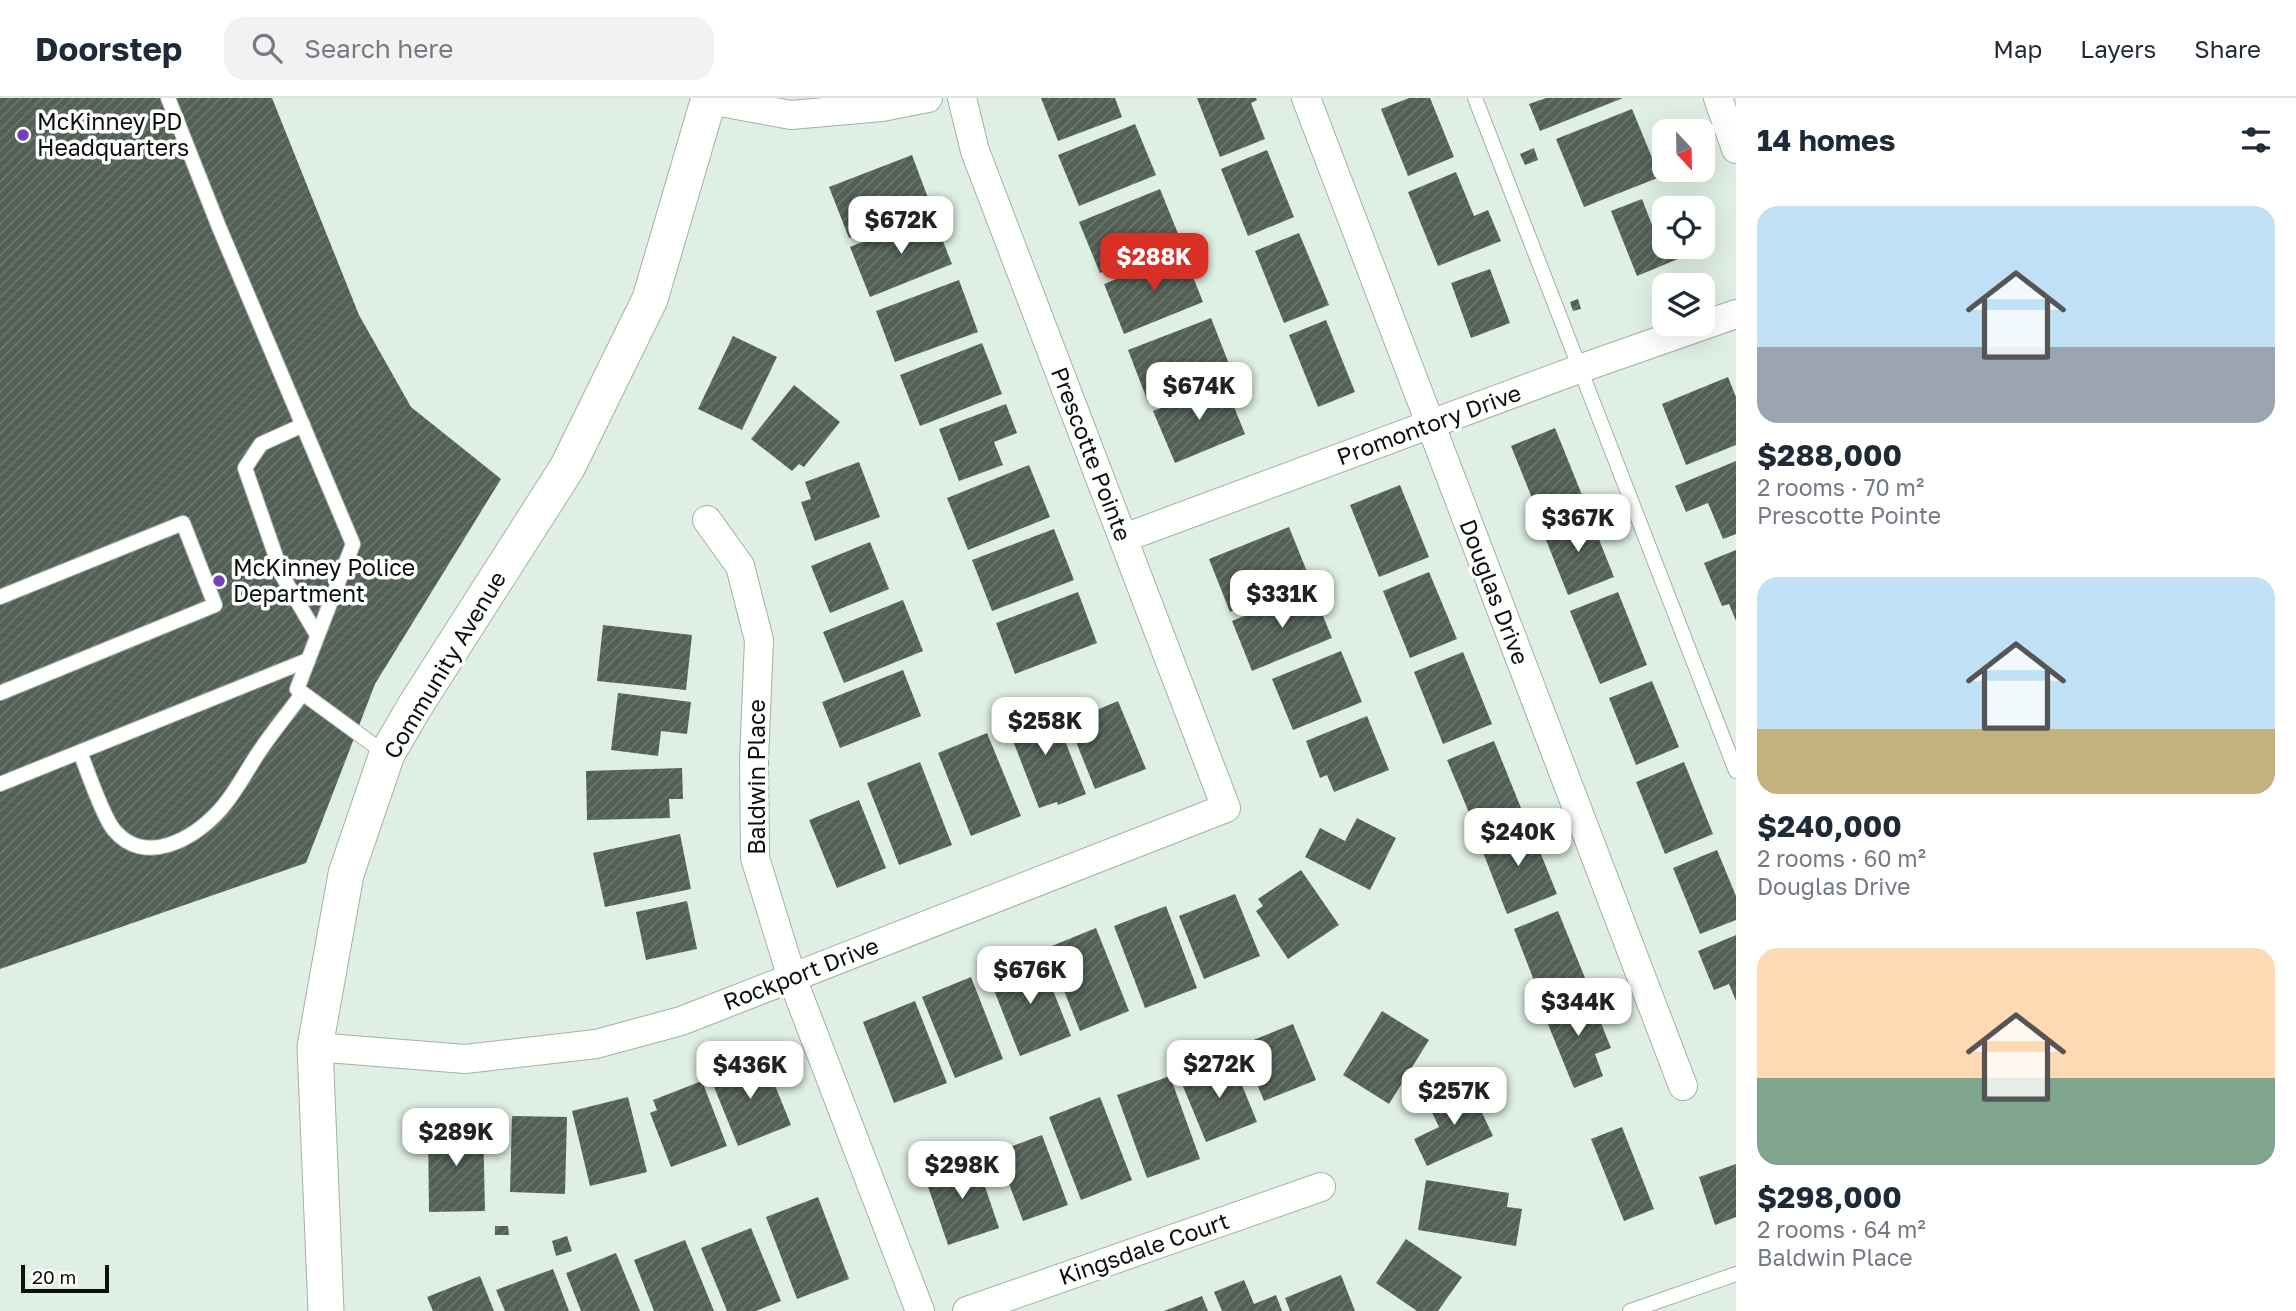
<!DOCTYPE html>
<meta charset="utf-8">
<style>
:root{--surface:#fff;--page:#f2f2f3;--text:#1f2937;--muted:#747a83;--line:#e0e1e3;--accent:#d93025}
body{margin:0;font-family:"Golos Text",sans-serif;background:var(--page);color:var(--text);height:100vh;display:flex;flex-direction:column;font-size:26px;white-space:nowrap}
*{box-sizing:border-box;margin:0}
p{font-size:23px;color:var(--muted)}
.icon{flex:none;width:38px;height:38px;fill:none;stroke:currentColor;stroke-width:2;stroke-linecap:round;stroke-linejoin:round}
.map{position:relative;flex:1;overflow:hidden}
.sheet{display:flex;flex-direction:column;background:var(--surface);width:560px}
.sheet>*{flex:none}
.needle{width:46px;rotate:158deg}
.buttons{position:absolute;left:1652px;top:21px;display:grid;gap:14px}
.buttons a{display:grid;place-items:center;width:63px;height:63px;border-radius:14px;background:var(--surface);box-shadow:0 7px 28px #0002;font-size:35px}
.scale{position:absolute;left:21px;bottom:18px;width:88px;box-sizing:border-box;padding-left:7px;border:4px solid #0b100c;border-top:0;font-size:19px;line-height:24px;white-space:nowrap;color:#0b100c;-webkit-text-stroke:5px #fff;paint-order:stroke}
.price{position:absolute;translate:-50% -60px;padding:0 16px;border-radius:14px;background:#fff;color:#222;font-size:23px;line-height:46px;filter:drop-shadow(0 2px 4px #0008)}
.price::after{content:'';position:absolute;left:50%;top:42px;width:21px;height:16px;margin-left:-10px;background:inherit;clip-path:polygon(0 0,100% 0,50% 100%)}
.price.selected{background:var(--accent);color:#fff}
ul{padding:0;list-style:none}
li{display:grid;align-content:center;gap:14px;height:371px;padding:0 21px}
li span{display:grid;place-items:center;height:217px;border-radius:21px;color:#555}
li>.icon{margin-inline-start:auto}
span .icon{width:126px;height:126px;fill:#fffc;stroke-width:1}
li b{font-size:30px}
h2{display:flex;justify-content:space-between;align-items:center;height:84px;padding:0 21px;font-size:30px}
header{display:flex;align-items:center;gap:42px;box-sizing:border-box;height:98px;padding:0 35px;background:var(--surface);border-bottom:2px solid var(--line)}
header strong{font-size:33px}
nav{display:flex;gap:38px;margin-inline-start:auto;font-size:24px}
.search{width:490px;height:63px;background:var(--page);display:flex;align-items:center;gap:18px;box-sizing:border-box;padding:0 24px;border-radius:21px;color:var(--muted);font-size:26px}
main{display:flex;flex:1;min-height:0}
.map>svg:first-child{display:block}
</style>
<header>
<strong>Doorstep</strong>
<div class="search"><svg class="icon" aria-label="search" viewBox="0 0 24 24"><circle cx="10" cy="10" r="6"/><path d="M15 15l6 6"/></svg>Search here</div>
<nav><a>Map</a><a>Layers</a><a>Share</a></nav>
</header>
<main>
<div class="map">
<svg width="1736" height="1213" viewBox="0 0 1736 1213">
<defs>
<pattern id="building-hatch" width="6" height="6" patternUnits="userSpaceOnUse" patternTransform="scale(1.75)"><rect width="6" height="6" fill="#536056"/><path d="M-1 1l2-2M0 6l6-6M5 7l2-2" fill="none" stroke="#6c766e"/></pattern>
</defs>
<rect width="100%" height="100%" fill="#dfefe3"/>
<g fill="url(#building-hatch)">
<path d="M0,0h272l87,217 52,92 90,72 -126,205 -69,179 -306,106z"/>
<path d="M1041,0h74l7,19 -64,24z"/>
<path d="M1197,0h59l1,2 -6,3 14,36 -45,18z"/>
<path d="M1409,0h21l24,59 -46,19 -27,-67z"/>
<path d="M1546,0h77l-83,33 -11,-27z"/>
<path d="M1632,11l28,68 -76,30 -28,-68z"/>
<path d="M1135,26l21,51 -77,31 -21,-51z"/>
<path d="M1534,50l4,12 -13,5 -5,-11z"/>
<path d="M1267,52l27,67 -46,19 -27,-67z"/>
<path d="M912,57l19,51 -82,32 -20,-51z"/>
<path d="M1456,74l18,44 14,-6 13,31 -63,25 -30,-74z"/>
<path d="M1160,91l21,52 -81,32 -21,-51z"/>
<path d="M1642,101l12,31 10,-4v21h23l3,7 -53,22 -26,-65z"/>
<path d="M932,116l20,50 -82,33 -20,-50z"/>
<path d="M1299,135l30,72 -45,18 -29,-72z"/>
<path d="M1183,154l20,50 -79,32 -20,-50z"/>
<path d="M1490,171l20,54 -39,15 -20,-55z"/>
<path d="M959,182l19,52 -83,30 -19,-51z"/>
<path d="M1578,201l3,10 -8,2 -3,-9z"/>
<path d="M1211,220l20,51 -83,33 -20,-52z"/>
<path d="M1326,222l29,72 -37,15 -29,-72z"/>
<path d="M733,238l44,21 -35,73 -44,-21z"/>
<path d="M982,245l20,51 -82,32 -20,-51z"/>
<path d="M1728,279l8,20v48l-50,20 -24,-61z"/>
<path d="M1224,284l21,52 -70,29 -22,-52z"/>
<path d="M794,287l46,37 -36,45 -5,-3 -7,7 -41,-32z"/>
<path d="M1006,306l11,29 -23,9 9,23 -44,16 -20,-52z"/>
<path d="M1555,330l27,67 -44,18 -27,-67z"/>
<path d="M1736,363v73l-13,5 -15,-36 -22,9 -11,-26z"/>
<path d="M859,364l21,55 -65,24 -14,-39 10,-3 -6,-17z"/>
<path d="M1029,367l21,52 -82,33 -21,-52z"/>
<path d="M1400,387l29,72 -50,20 -29,-72z"/>
<path d="M1588,414l26,65 -46,18 -26,-65z"/>
<path d="M1289,429l21,52 -80,33 -21,-53z"/>
<path d="M1054,431l20,51 -82,31 -20,-51z"/>
<path d="M870,444l19,47 -59,24 -19,-47z"/>
<path d="M1736,452v71l-7,-17 -7,2 -18,-43z"/>
<path d="M1429,474l28,67 -47,19 -27,-67z"/>
<path d="M1312,491l20,49 -80,33 -20,-50z"/>
<path d="M1078,494l19,51 -82,31 -19,-51z"/>
<path d="M1618,494l29,73 -47,19 -30,-73z"/>
<path d="M903,502l20,51 -79,32 -21,-51z"/>
<path d="M603,527l89,10 -6,55 -89,-9z"/>
<path d="M1341,553l21,51 -69,28 -21,-51z"/>
<path d="M1463,554l29,72 -49,20 -29,-72z"/>
<path d="M903,572l18,46 -81,32 -18,-46z"/>
<path d="M1652,583l27,66 -43,18 -27,-67z"/>
<path d="M618,595l73,9 -4,32 -26,-3 -3,25 -47,-6z"/>
<path d="M1118,603l28,68 -51,20 -27,-67z"/>
<path d="M1050,605l36,91 -28,11 -1,-3 -18,6 -34,-88z"/>
<path d="M1367,618l22,54 -55,22 -7,-17 -7,3 -14,-37z"/>
<path d="M987,635l34,83 -50,20 -33,-83z"/>
<path d="M1494,643l27,67 -46,19 -28,-67z"/>
<path d="M920,664l32,83 -53,20 -32,-82z"/>
<path d="M1684,664l29,72 -48,20 -29,-72z"/>
<path d="M682,670l1,31h-14l1,19 -83,2 -1,-49z"/>
<path d="M859,702l27,68 -49,20 -28,-68z"/>
<path d="M1357,720l39,20 -26,52 -65,-33 15,-29 25,13z"/>
<path d="M1528,724l29,72 -50,20 -28,-72z"/>
<path d="M680,736l11,55 -86,18 -12,-54z"/>
<path d="M1717,752l19,46v24l-36,14 -27,-66z"/>
<path d="M1301,772l38,55 -51,34 -32,-48 7,-5 -5,-7z"/>
<path d="M1235,796l25,62 -56,23 -25,-63z"/>
<path d="M687,803l10,48 -51,11 -10,-48z"/>
<path d="M1166,808l31,82 -52,20 -31,-82z"/>
<path d="M1558,813l27,67 -45,18 -26,-67z"/>
<path d="M1096,830l33,83 -49,20 -33,-83z"/>
<path d="M1736,837v66l-7,-17 -15,6 -16,-39z"/>
<path d="M1039,857l32,81 -51,20 -32,-81z"/>
<path d="M971,879l32,82 -48,19 -33,-81z"/>
<path d="M1589,895l22,55 -16,6 8,22 -29,12 -31,-76z"/>
<path d="M915,903l32,82 -53,20 -31,-81z"/>
<path d="M1382,913l47,29 -40,64 -46,-29z"/>
<path d="M1293,926l23,56 -52,21 -23,-56z"/>
<path d="M763,958l28,69 -53,21 -28,-69z"/>
<path d="M1231,960l26,64 -51,20 -26,-63z"/>
<path d="M1170,978l30,83 -53,19 -30,-83z"/>
<path d="M702,983l25,65 -56,21 -21,-54 7,-3 -4,-10z"/>
<path d="M1469,987l24,51 -66,30 -13,-27 25,-12 -11,-23z"/>
<path d="M628,999l19,75 -57,14 -18,-75z"/>
<path d="M1100,999l32,83 -51,20 -32,-83z"/>
<path d="M512,1018l55,1 -2,77 -55,-2z"/>
<path d="M483,1025l2,88 -56,1 -1,-88z"/>
<path d="M1622,1029l32,82 -30,12 -33,-82z"/>
<path d="M1042,1037l26,70 -45,16 -26,-69z"/>
<path d="M975,1059l24,71 -51,17 -24,-70z"/>
<path d="M1736,1066v53l-21,8 -16,-48z"/>
<path d="M1426,1082l83,13 -2,14 15,2 -6,37 -98,-16z"/>
<path d="M818,1099l31,82 -52,20 -31,-82z"/>
<path d="M495,1128h13l1,9h-14z"/>
<path d="M751,1130l30,73 -25,10h-29l-26,-63z"/>
<path d="M567,1138l5,15 -16,5 -4,-15z"/>
<path d="M1406,1141l56,38 -24,34h-21l-41,-28z"/>
<path d="M685,1142l29,71h-60l-20,-51z"/>
<path d="M616,1155l24,58h-59l-15,-38z"/>
<path d="M553,1171l16,42h-64l-9,-21z"/>
<path d="M1341,1177l14,36h-65l-5,-13z"/>
<path d="M480,1178l14,35h-61l-6,-14z"/>
<path d="M1244,1182l10,24 22,-9 6,16h-60l-8,-19z"/>
<path d="M1202,1198l6,15h-44z"/>
</g>
<g fill="none" stroke-linecap="round" stroke-linejoin="round">
<defs>
<g id="service">
<path d="M168,0l51,129 134,317 -56,145 89,65"/>
<path d="M1475,0l261,673"/>
<path d="M303,327l-42,19 -16,24 38,109 34,58"/>
<path d="M0,499l183,-74 32,82 -215,88"/>
<path d="M80,654c7,18 23,65 34,78 31,37 79,9 105,-19 17,-18 28,-42 42,-62 13,-19 28,-37 41,-55"/>
<path d="M0,686l308,-124"/>
<path d="M1630,1213l106,-37"/>
</g>
<g id="minor">
<path d="M1306,0l377,988"/>
<path d="M1718,0l18,51"/>
<path d="M709,2l82,15 91,-8 46,-9"/>
<path d="M707,422l33,46 19,74 -5,120 1,98 37,120 128,333"/>
<path d="M1124,440l455,-169 157,-55"/>
<path d="M315,949l150,12 131,-15 85,-23 545,-213 -251,-657 -13,-53"/>
<path d="M967,1213l354,-124"/>
</g>
<path id="tertiary" d="M326,1213l-11,-264 31,-173 41,-120 28,-48 152,-238 83,-169 59,-201"/>
</defs>
<use href="#service" stroke="#a2b1a5" stroke-width="16"/>
<use href="#minor" stroke="#a2b1a5" stroke-width="30"/>
<use href="#tertiary" stroke="#a2b1a5" stroke-width="37"/>
<use href="#service" stroke="#fff" stroke-width="14"/>
<use href="#minor" stroke="#fff" stroke-width="28"/>
<use href="#tertiary" stroke="#fff" stroke-width="35"/>
</g>
<g fill="#773fb6" stroke="#fff" stroke-width="2.5">
<circle cx="23" cy="37" r="7"/>
<circle cx="219" cy="483" r="7"/>
</g>
<g text-anchor="middle" stroke-width="7" stroke-linejoin="round" paint-order="stroke">
<g font-size="23" fill="#0b100c" stroke="#fff" text-anchor="start">
<text x="37" y="32">McKinney PD<tspan x="37" dy="26">Headquarters</tspan></text>
<text x="233" y="478">McKinney Police<tspan x="233" dy="26">Department</tspan></text>
</g>
<g font-size="23" fill="#0b100c" stroke="#fff">
<text transform="translate(1429 327) rotate(-20)" y="8">Promontory Drive</text>
<text transform="translate(1091 356) rotate(69)" y="8">Prescotte Pointe</text>
<text transform="translate(1494 494) rotate(69)" y="8">Douglas Drive</text>
<text transform="translate(445 567) rotate(-59)" y="8">Community Avenue</text>
<text transform="translate(757 679) rotate(-90)" y="8">Baldwin Place</text>
<text transform="translate(801 876) rotate(-21)" y="8">Rockport Drive</text>
<text transform="translate(1144 1151) rotate(-19)" y="8">Kingsdale Court</text>
</g>
</g>
</svg>
<div class="buttons">
<a><svg class="needle" viewBox="-14 -14 28 28"><path d="M0-13l5 13h-10z" fill="#e53935"/><path d="M0 13l5-13h-10z" fill="#747a83"/></svg></a>
<a><svg class="icon" aria-label="locate" viewBox="0 0 24 24"><circle cx="12" cy="12" r="6"/><path d="M12 2v4M12 18v4M2 12h4M18 12h4"/></svg></a>
<a><svg class="icon" aria-label="layers" viewBox="0 0 24 24"><path d="M12 4l9 5-9 5-9-5zM3 14l9 5 9-5"/></svg></a>
</div>
<div class="scale">20 m</div>
<b class="price" style="left:901px;top:158px">$672K</b>
<b class="price selected" style="left:1154px;top:195px">$288K</b>
<b class="price" style="left:1199px;top:324px">$674K</b>
<b class="price" style="left:1578px;top:456px">$367K</b>
<b class="price" style="left:1282px;top:532px">$331K</b>
<b class="price" style="left:1045px;top:659px">$258K</b>
<b class="price" style="left:1518px;top:770px">$240K</b>
<b class="price" style="left:1030px;top:908px">$676K</b>
<b class="price" style="left:1578px;top:940px">$344K</b>
<b class="price" style="left:1219px;top:1002px">$272K</b>
<b class="price" style="left:750px;top:1003px">$436K</b>
<b class="price" style="left:1454px;top:1029px">$257K</b>
<b class="price" style="left:456px;top:1070px">$289K</b>
<b class="price" style="left:962px;top:1103px">$298K</b>
</div>
<section class="sheet">
<h2>14 homes<svg class="icon" aria-label="filters" viewBox="0 0 24 24"><path d="M4 7h16M4 17h16"/><circle cx="9" cy="7" r="2"/><circle cx="15" cy="17" r="2"/></svg></h2>
<ul>
<li><span style="background:linear-gradient(#bfe0f5 65%,#9aa5b1 0)"><svg class="icon" aria-label="home" viewBox="0 0 24 24"><path d="M3 11l9-7 9 7M6 9v11h12V9"/></svg></span><div><b>$288,000</b><p>2 rooms · 70 m²</p><p>Prescotte Pointe</p></div></li>
<li><span style="background:linear-gradient(#bfe0f5 70%,#c2b280 0)"><svg class="icon" aria-label="home" viewBox="0 0 24 24"><path d="M3 11l9-7 9 7M6 9v11h12V9"/></svg></span><div><b>$240,000</b><p>2 rooms · 60 m²</p><p>Douglas Drive</p></div></li>
<li><span style="background:linear-gradient(#ffd9b3 60%,#7fa58c 0)"><svg class="icon" aria-label="home" viewBox="0 0 24 24"><path d="M3 11l9-7 9 7M6 9v11h12V9"/></svg></span><div><b>$298,000</b><p>2 rooms · 64 m²</p><p>Baldwin Place</p></div></li>
</ul>
</section>
</main>
